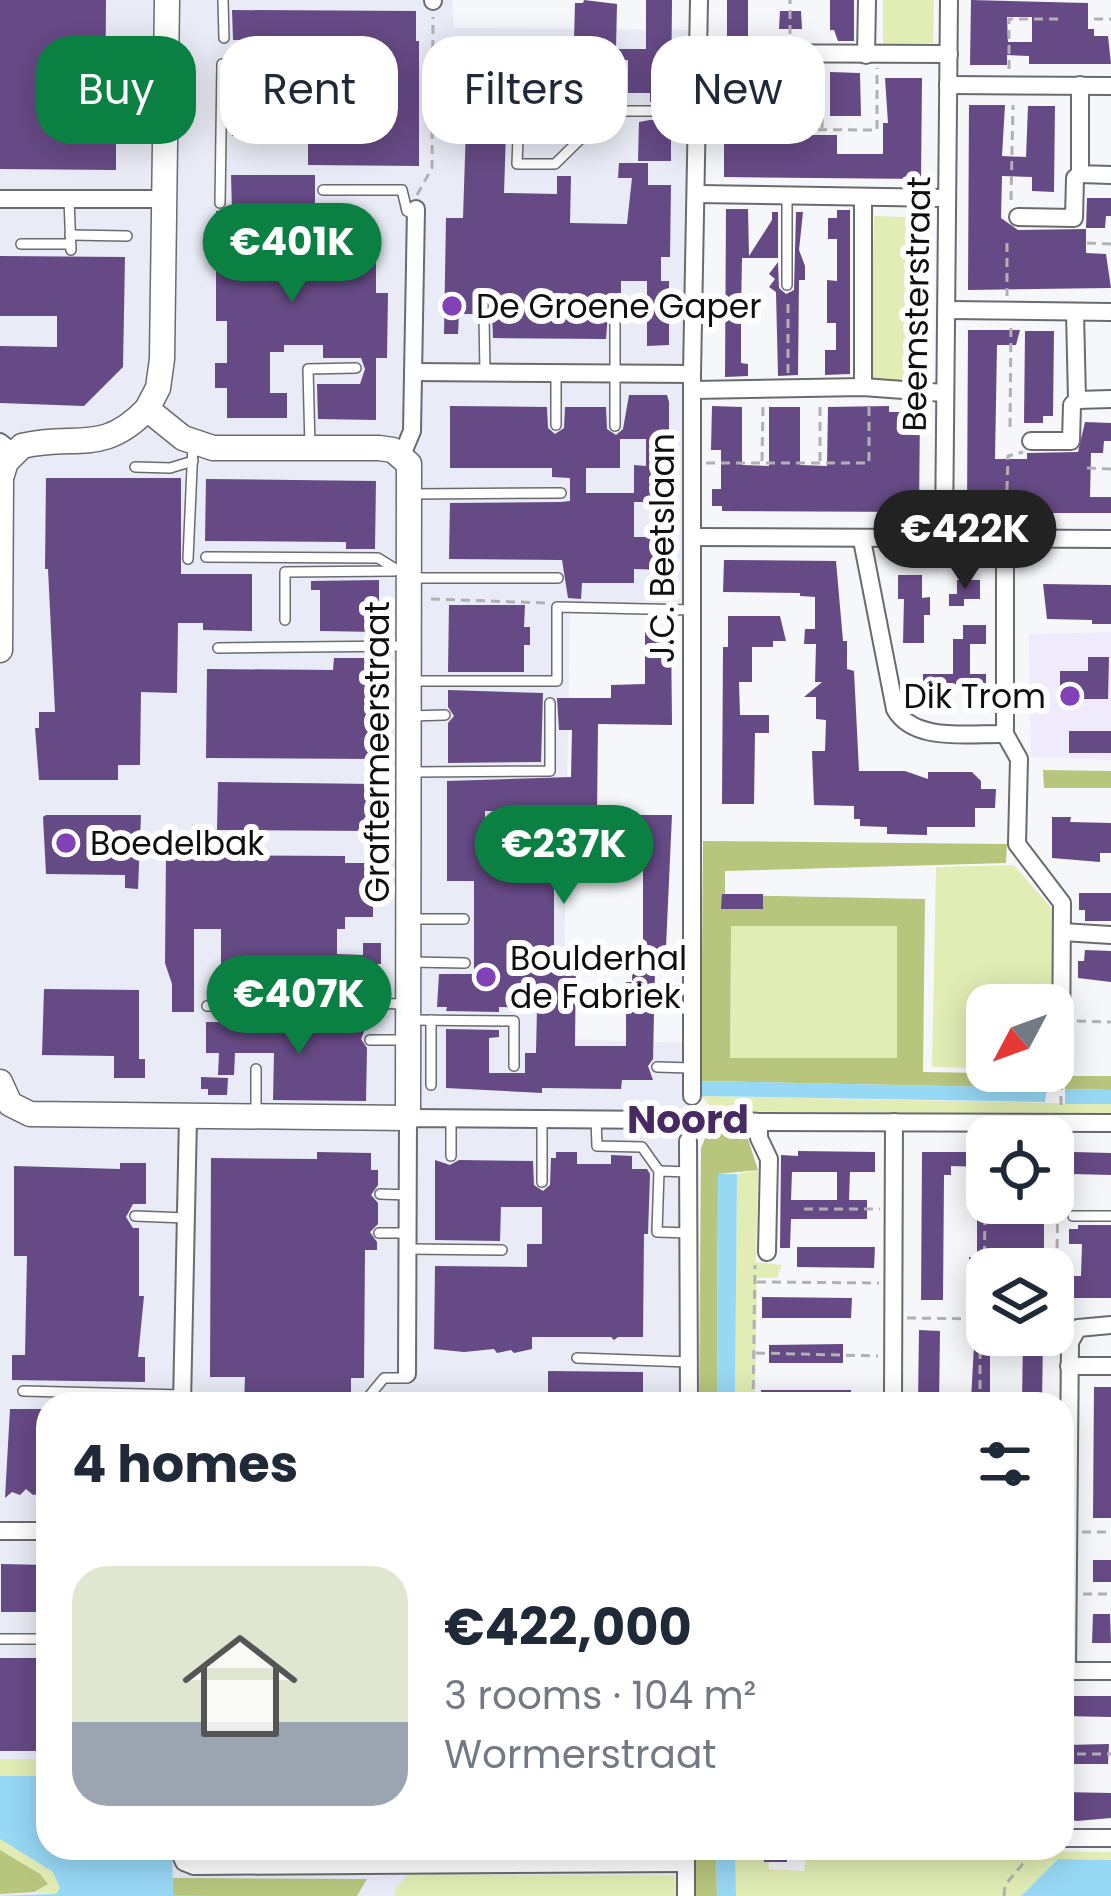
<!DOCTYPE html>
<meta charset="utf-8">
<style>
:root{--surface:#fff;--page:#f2f2f3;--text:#1f2937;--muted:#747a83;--line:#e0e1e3;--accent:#0b8043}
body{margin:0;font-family:Poppins,sans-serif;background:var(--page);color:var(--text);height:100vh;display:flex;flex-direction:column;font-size:45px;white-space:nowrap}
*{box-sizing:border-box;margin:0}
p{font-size:39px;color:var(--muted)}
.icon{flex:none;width:66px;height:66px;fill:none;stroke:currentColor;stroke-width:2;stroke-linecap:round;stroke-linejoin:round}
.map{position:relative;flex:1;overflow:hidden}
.panel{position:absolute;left:36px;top:1392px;width:1038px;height:468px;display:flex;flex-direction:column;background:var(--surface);border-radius:36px;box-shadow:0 6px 30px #0003}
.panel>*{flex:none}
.top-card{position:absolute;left:36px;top:36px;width:1041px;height:108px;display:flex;gap:24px}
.needle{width:78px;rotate:229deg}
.fabs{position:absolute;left:966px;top:984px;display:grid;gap:24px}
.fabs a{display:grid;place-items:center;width:108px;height:108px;border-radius:24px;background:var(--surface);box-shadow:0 6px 30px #0003;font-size:60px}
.price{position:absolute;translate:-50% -102px;padding:0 27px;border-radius:42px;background:var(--accent);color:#fff;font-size:39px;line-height:78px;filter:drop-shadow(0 3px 6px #0008)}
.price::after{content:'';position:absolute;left:50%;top:72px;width:36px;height:27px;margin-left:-18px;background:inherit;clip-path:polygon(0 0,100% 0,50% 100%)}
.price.current{background:#222;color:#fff}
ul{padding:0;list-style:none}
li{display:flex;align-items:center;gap:36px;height:300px;padding:0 36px}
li+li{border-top:3px solid var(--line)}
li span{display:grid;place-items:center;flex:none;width:336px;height:240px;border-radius:36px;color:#555}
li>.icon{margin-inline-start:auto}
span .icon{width:144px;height:144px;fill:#fffc;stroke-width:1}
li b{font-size:51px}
h2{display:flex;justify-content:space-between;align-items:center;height:144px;padding:0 36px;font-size:51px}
.tag{padding:0 42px;border-radius:36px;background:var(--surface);box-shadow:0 6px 30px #0003;font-size:42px;line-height:108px}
.tag.current{background:var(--accent);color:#fff}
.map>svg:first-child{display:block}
</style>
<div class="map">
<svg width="1111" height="1896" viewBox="0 0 1111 1896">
<rect width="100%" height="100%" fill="#f6f7fb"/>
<path fill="#e9ebf6" d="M0,0h452l2,28 245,2 -1,577 -128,7 -7,425 128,4 -4,361h-639v444h635l-1,48h-682z"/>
<path fill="#efeafc" d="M1111,632v128l-80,-3 -2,-123z"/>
<g fill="#e1edb4">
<path d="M883,0h51l-1,43 -50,1z"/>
<path d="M874,216l58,2 -2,165 -59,-3z"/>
<path d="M1014,865l39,45v95h-66v63l-55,-1 4,-200z"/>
<path d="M731,925l166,1v132h-167z"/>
<path d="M701,1096l410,8v11l-390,-4 -11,-5z"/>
<path d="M758,1170l-2,92 26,3 -5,13h-20l-2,126h-20l2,-230z"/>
<rect x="0" y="1759" width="48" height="17"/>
<path d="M0,1839l53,33 7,16 -3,6 -23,-2 13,-7 -7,-11 -40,-24z"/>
<path d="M735,1848l33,2 1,19 35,2 3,-23 304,4v8l-53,-1 -37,37h-285z"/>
<path d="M409,1874l265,2 4,20h-283l1,-8z"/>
</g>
<g fill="#b7c57d" fill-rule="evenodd">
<path d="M1043,770l68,1v17h-67z"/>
<path d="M703,841l304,3 -1,19 -281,8v24l200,4 -2,173 124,2v14l-346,-7zM731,926h166v132h-167z"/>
<path d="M1066,1076h45v14l-46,-1z"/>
<path d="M708,1131l38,2 12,37 -40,4 -1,230h-18l2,-256z"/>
<path d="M696,1848h20l1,48h-21z"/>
<path d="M0,1850l40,24 8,10 -14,8 -34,2z"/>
<path d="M173,1878l194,1 -10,17h-184z"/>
</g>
<g fill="#97d8f5">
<path d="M701,1081l346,7 -2,14 -344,-6z"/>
<path d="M1065,1089l46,1v14h-46z"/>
<path d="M718,1174h19l-2,230h-18z"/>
<path d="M0,1776h48v72h124l1,47 39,1h-212l56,-2 4,-6 -7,-16 -53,-33z"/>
<path d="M716,1848h19l1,48h-19z"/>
<path d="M1058,1859l53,1v36h-90z"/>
</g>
<g fill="#664a85" fill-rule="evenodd">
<path d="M0,0h106l-1,135 11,1v34l-116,-1z"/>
<path d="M584,0l33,4 -1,45h30v-49h26l-1,102h-21v-9h-22v-33l-31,1 -1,41 -89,-1 -3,92 53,1v-18h14l-1,47 57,1 5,-46h-14l1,-15h29v22h23l-1,72h-9v24h8v64l-22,1v-65h-26v32l-13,1 -2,25 -113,-1 -1,-25 -7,-5 -9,6h-17l-1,20h-14l2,-116h17l5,-153 64,2v-28l42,1 1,-37h8z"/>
<path d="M727,0h21v36h-5v4h-16z"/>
<path d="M830,0h24v41h-16l-4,-11h-4z"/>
<path d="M971,0l117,3v26h6v7h14l3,28h-82v-8l-22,-1v10h-37zM1007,17h25v25h-24z"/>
<path d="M232,10l184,1v30h3v125l-111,-1v-70h8v-54l-83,-1z"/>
<path d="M780,11h21l1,18h-23z"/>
<path d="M715,71l29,1v63h28l1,-63h29v63h35v19h46v-31h5l-3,-45h37l-1,101 -197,-2v-62h-10z"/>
<path d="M830,72l30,1 1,43h-31z"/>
<rect x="232" y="76" width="40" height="60"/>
<path d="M969,105h36l-3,51 24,1 2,-51h27l-1,86 -22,-1v-14l-30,-1 -1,42 17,12 68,-1v24l20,1 5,34 -143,2z"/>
<path d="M650,120h21v41h-33l1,-39z"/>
<path d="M231,175h84v30h-49v45h110v43h12l-1,65h-11v62l-58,-1 -1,-35h43l5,-15 -4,-11h-38v-13h-39v7h-14v41h17v25h-60v-30h-12v-25h12v-42h-11v-110h16z"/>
<path d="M1087,198h24v18h-5l-1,12h-19z"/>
<path d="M726,209h22l1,47 23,-36v-8h6v46h-36l-1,53 5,11 -5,-1v42l7,1v12l-23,1z"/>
<path d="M837,210h13v164l-25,1v-25h11v-27h-9v-43l10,1v-42h-9v-21h9z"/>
<path d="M796,212h7l-4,38 6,16v14h-6l-1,95 -20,1 -2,-84 -7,-5 6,-8 -6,-5 9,-12 1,26 7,6 8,-4z"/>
<path d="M0,256l125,1 -2,110 -39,39 -84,-3v-57l57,1v-31h-57z"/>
<path d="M968,330h52l-4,15h-19l-2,114h32v-6l51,-1 7,-30 26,1v18h-7l-1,12h-12l-1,44h21v16h-144z"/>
<path d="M1025,331h29l-1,85h-10v7h-19z"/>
<path d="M629,395h38l2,7v100h-35v35h34v33l-34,-1v14h-52l-1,16 -13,-1 -6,-38 -113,-1 1,-56 111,-1 9,-1v-23l-18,-1v-9h-102v-62l97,1 1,21 7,6 9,-6 1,-21h41l1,22 9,6 7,-6zM620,439h26v27l-12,-1v28h-48v-25h34z"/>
<path d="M712,406l30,1v58l27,1v-59h31v58l27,1 1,-59 61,-1v6h31l-1,100 -197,-1v-5h-10v-17h9v-39h-10z"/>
<path d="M46,478h135v96h71v57l-49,-1v-7h-25l-1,70 -36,-1 -1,73h-22v15h-79l-4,-52h4v-16h16l-7,-143h-3z"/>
<path d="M206,479l170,2 -1,68h-29v-7l-141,-1z"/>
<path d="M724,560l112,1 7,80h4v28l7,2 5,100h46l23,8v-7h44l9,9v8h15l-1,19h-20v19h-48v8l-40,-1v-7l-27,-1v-7h-6v-13l-40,-1 -2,-54h13l1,-31 -10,-1v-22h-12l18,-15h-7l1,-38h-12l1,-15h10v-32l-15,-1v-3l-77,-1z"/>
<path d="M898,575h24v23l8,-1v18h-6v28h-21l1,-44h-6z"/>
<path d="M379,580v52l-59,-1v-41h-9v-9z"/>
<path d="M957,580h23v19h-16v7h-15v-12h8z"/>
<path d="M1043,584l68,1v39h-19v-4l-45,-1z"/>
<path d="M449,605h76l-1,22h6v18h-6v27h-76z"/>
<path d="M728,616h52l6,25h-13v6h-21v35h-13l1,33h29v18h-14l-1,71h-32l1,-157h5z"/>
<path d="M963,625h23v19h-16v30h16v24h-19v-7l-28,-1v8h-16v-24h30v-35h10z"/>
<path d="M645,629h26l1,96 -74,-1 -1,91h75l-7,154h-10l-2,90 -5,7 5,14h-31l-1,9 -79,-1v5l-96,-5v-59l53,1v7l-10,1v35h36v-20h11l1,-45 -38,-1v5l-53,-1 1,-4h-10l2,-33h35v-93h-27v-100l124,-4 1,-47h-13l-2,-32h54v-13l34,-1zM485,811h76v30h48v13l34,1v89h-10l-1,38h-6v64h-51l1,-94h-22v-106h-69z"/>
<path d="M1088,657h21l-1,42h-48v-28h28z"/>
<path d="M334,658h40l-1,101 -167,-1 1,-89 126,1z"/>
<path d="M448,690l95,3 -2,69 -93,1v-40l6,-7 -6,-9z"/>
<rect x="1069" y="731" width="42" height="22"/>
<path d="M218,782l156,2v47l-157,-1z"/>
<path d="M46,815h95l-3,74 -13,-1v-13l-79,-1 -3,-57z"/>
<path d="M1052,817h19l-1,5 41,1v30h-11v9l-48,-4z"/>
<path d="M166,855l179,1v7h28v54h-28v12h-8v25l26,1v-12h18v21h-7v6h-11v11h-26v8h-8v4h-21l1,-4 -88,-1v-59h-27v83h-22v-28l-7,-21z"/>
<path d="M1079,893h32v28h-26v-11h-6z"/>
<path d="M722,894h41v15h-42z"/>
<path d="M1085,950l26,1v31l-33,-4v-17h6z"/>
<path d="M44,989l95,1v69h6v19h-31v-22l-72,-1z"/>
<path d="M206,1022l161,2 -6,15 6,9 -1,53 -93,-1 1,-47h-39l-1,22h-16l1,-22h-13z"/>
<path d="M201,1077l27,1 -1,17h-19v-6h-7z"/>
<path d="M798,1151l77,1v20h-25l-1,28h18v19h-76l-1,29h-10l1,-93 17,1zM792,1172h45v28h-46z"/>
<path d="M317,1152l54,1v17h7v15l-7,10 7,8v21l-8,8 7,10v8h-12l-1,128h-13v26h-107l1,-27h-35l1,-219 106,1z"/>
<path d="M556,1152h21v12h34v-9l21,1v13h15l3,5 -2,60h-4l-1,103h-25l-4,3 -3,-3h-79v12l-18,4 -3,-3 -14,3 -3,-4 -30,3 -30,-3 1,-83 92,1v-23h15v-37h-41l-1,34 -65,-1v-80l15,5 9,-5 74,1 1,24 9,6 7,-6 1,-27h5z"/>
<path d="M922,1152h61v15l-32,-1v9h-7l-1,125h-22z"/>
<path d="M1073,1152l38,1v22l-38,-1z"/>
<path d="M120,1163h26v41h-13l-7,13 7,11h6v68h5l-6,61h7v25l-133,-2v-25h13l2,-99h-13v-90l106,3z"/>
<path d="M977,1203h47v17h20v49h-57v13h-18v-25h8z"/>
<path d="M1078,1225h33v73h-39v-22h9l1,-32h-13v-15h9z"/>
<path d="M797,1247h78l-1,21 -77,-1z"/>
<path d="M762,1297l90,1 -1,20h-89z"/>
<path d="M975,1327h12l3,12v61h-19z"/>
<path d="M919,1330l21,1 -1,73h-21z"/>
<path d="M1023,1335h20l-1,69h-20z"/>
<path d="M843,1344v19h-74v-18z"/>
<path d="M548,1371l95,1v32h-95z"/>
<path d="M1094,1387h17v131h-18z"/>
<rect x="761" y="1390" width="90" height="14"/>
<path d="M10,1409h38v83l-15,3 -7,-6 -6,6 -8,-3 -7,6z"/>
<rect x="1093" y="1560" width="18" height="22"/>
<path d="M1,1564l47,1v47h-47z"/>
<path d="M1093,1614h17l1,29h-19z"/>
<rect x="0" y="1658" width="48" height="93"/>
<path d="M1062,1696h49v21l-49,-1z"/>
<path d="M1109,1744l-1,20h-43v-19z"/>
<path d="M1062,1792l49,1v25l-34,3 -15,-3z"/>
<rect x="764" y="1848" width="23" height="14"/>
</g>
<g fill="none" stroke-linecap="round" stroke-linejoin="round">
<defs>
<g id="lane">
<path d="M223,0l1,38"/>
<path d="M609,111l-90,1 -2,52h38l54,-53h89"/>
<path d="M323,190h79l5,21 7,3"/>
<path d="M787,196v89"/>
<path d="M69,199l2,51"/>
<path d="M220,203l2,-139"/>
<path d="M70,235l57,1"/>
<path d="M21,244h49"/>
<path d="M484,317l1,55"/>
<path d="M556,425v-52"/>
<path d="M615,426v-107"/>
<path d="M310,447l-2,-78 48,-1"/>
<path d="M135,467l35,1 23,-7"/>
<path d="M412,494l149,-1"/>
<path d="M206,557l172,1 21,13"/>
<path d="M188,559l5,-114"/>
<path d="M414,578h144"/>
<path d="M285,620v-48l109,-1"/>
<path d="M218,648l187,-2"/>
<path d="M411,681h146v-74l135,3"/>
<path d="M410,716l35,-1"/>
<path d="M414,772l136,-1v-68"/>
<path d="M409,919h55"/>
<path d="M411,962l54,1"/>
<path d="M207,1006h51l10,-5 136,3"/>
<path d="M409,1020l105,1v45"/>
<path d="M431,1020v65"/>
<path d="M370,1040h37"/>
<path d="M657,1067l33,1"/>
<path d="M256,1111v-42"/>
<path d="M451,1119v37"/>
<path d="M596,1119l1,27 45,1 17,24"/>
<path d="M542,1182v-63"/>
<path d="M380,1194l28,1"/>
<path d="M135,1216l51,2"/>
<path d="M1073,1216h38"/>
<path d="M379,1233h29"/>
<path d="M690,1233l-33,-1 2,-61 31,1"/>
<path d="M408,1249l94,1"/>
<path d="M1053,1322l19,11"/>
<path d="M577,1358l112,4"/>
<path d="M23,1391l159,4"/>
<path d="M370,1404v-9l14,-17h23"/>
<path d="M0,1639h40"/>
</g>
<g id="street">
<path d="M433,1v-1"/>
<path d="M699,53l250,1"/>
<path d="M866,55l1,-55"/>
<path d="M948,85l163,1"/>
<path d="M1080,85v89l31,1"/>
<path d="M698,194l248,4"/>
<path d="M0,199h164"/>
<path d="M863,199v188"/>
<path d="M1018,217l56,1 1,-40 5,-4"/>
<path d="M947,310l164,2"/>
<path d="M1075,312l2,88 34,-1"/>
<path d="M413,372l279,2"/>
<path d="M693,390l170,-3 81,6"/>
<path d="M1031,441h40l1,-36 5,-5"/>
<path d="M0,442l14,11"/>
<path d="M402,455l10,-24 4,-222"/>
<path d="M693,537l418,2"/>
<path d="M944,537l5,-537"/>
<path d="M862,540l33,169c19,34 76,24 110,25v-198"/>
<path d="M1005,734l14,25 -2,85 45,59 -1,165"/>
<path d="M1062,932l49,3"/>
<path d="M692,1096v-722l7,-374"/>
<path d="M712,1118l47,4 352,1"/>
<path d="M759,1122v16l10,21 -2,93"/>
<path d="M688,1141l1,263"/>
<path d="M1069,1366h42"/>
<path d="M407,1374l1,-256 260,2"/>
<path d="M182,1404l6,-287"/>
<path d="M893,1404l1,-282"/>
<path d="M0,1531h48"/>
<path d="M1062,1671h49"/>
<path d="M1067,1671l3,-329 8,-14 33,-3"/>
<path d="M1062,1838h49"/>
<path d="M178,1848l6,14 10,4 492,-3"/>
<path d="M686,1848v48"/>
</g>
<g id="secondary">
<path d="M147,409l11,-21 4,-29 5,-359"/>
<path d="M0,650l1,-172 5,-16 16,-16c54,-13 80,10 125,-37l36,29 30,10h166l14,2 16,14 -1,654 -378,-4 -20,-10 -10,-22"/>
</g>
</defs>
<use href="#lane" stroke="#6a6b6f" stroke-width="12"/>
<use href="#street" stroke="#6a6b6f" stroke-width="20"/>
<use href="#secondary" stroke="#6a6b6f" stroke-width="27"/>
<g stroke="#b1b1b5" stroke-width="3" stroke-dasharray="9 6" stroke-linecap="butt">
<path d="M1094,19h17"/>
<path d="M790,34v-34"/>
<path d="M1009,69v-50h50"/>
<path d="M764,127l1,-56"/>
<path d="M822,128l1,-57"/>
<path d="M713,129l164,1v-62"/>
<path d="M417,195l15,-27 1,-151"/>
<path d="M1011,200l2,-95"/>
<path d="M1007,243v53"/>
<path d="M1087,243l24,1"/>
<path d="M788,373v-74"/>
<path d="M1010,427l1,-102"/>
<path d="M762,461l1,-56"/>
<path d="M820,461v-56"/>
<path d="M706,463h163v-62"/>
<path d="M1087,468l24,1"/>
<path d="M1006,520l2,-64 15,-4"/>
<path d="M431,599l116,4"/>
<path d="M1077,1021l34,1"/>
<path d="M1061,1105v-20"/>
<path d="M804,1209h76"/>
<path d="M757,1282l122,1"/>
<path d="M984,1285l2,-143"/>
<path d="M1056,1308l3,-170"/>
<path d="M907,1318l80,1"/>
<path d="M756,1353l122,3"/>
<path d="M753,1404l2,-139"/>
<path d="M980,1404v-66l11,-3"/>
<path d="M1082,1532h29"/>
<path d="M1083,1594h28"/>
<path d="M1062,1754h49"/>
<path d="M1004,1896l1,-11 27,-32v-5"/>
</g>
<use href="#lane" stroke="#fff" stroke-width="9"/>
<use href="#street" stroke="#fff" stroke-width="16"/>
<use href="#secondary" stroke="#fff" stroke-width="24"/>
</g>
<g fill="#8241b6" stroke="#fff" stroke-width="4.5">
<circle cx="452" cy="306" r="12"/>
<circle cx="1070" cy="696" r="12"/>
<circle cx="66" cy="843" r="12"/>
<circle cx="486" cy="977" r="12"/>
</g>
<g text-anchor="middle" stroke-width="12" stroke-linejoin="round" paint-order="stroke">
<g font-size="33" fill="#0f0f11" stroke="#fff">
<text transform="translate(916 304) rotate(-89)" y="12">Beemsterstraat</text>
<text transform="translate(662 548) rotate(-90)" y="12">J.C. Beetslaan</text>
<text transform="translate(377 752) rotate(-90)" y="12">Graftermeerstraat</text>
</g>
<g font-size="33" fill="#0f0f11" stroke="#fff" text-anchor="start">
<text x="476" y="318">De Groene Gaper</text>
<text x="1046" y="708" text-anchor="end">Dik Trom</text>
<text x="90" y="855">Boedelbak</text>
<text x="510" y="970">Boulderhal<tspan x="510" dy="38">de Fabriek</tspan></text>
</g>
<g font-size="39" font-weight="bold" fill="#482a63" stroke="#fff">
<text x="688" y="1133">Noord</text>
</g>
</g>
</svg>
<div class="fabs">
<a><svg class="needle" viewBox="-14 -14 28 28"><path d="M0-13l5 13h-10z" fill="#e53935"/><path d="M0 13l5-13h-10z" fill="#747a83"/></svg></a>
<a><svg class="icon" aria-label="locate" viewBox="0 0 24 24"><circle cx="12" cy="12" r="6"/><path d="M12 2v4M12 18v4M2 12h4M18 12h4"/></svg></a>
<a><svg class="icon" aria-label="layers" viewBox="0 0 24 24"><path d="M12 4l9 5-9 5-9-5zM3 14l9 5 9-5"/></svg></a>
</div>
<b class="price" style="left:292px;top:305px">€401K</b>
<b class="price current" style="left:965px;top:592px">€422K</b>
<b class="price" style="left:564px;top:907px">€237K</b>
<b class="price" style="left:299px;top:1057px">€407K</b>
<div class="top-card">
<a class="tag current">Buy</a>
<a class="tag">Rent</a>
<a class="tag">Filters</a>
<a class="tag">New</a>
</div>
<section class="panel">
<h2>4 homes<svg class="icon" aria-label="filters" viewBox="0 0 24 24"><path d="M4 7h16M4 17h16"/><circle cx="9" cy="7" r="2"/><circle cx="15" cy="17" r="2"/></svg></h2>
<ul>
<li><span style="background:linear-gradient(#dfe7d0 65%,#9aa5b1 0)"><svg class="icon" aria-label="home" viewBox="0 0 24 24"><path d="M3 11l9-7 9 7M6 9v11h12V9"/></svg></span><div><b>€422,000</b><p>3 rooms · 104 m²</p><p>Wormerstraat</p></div></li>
</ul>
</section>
</div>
